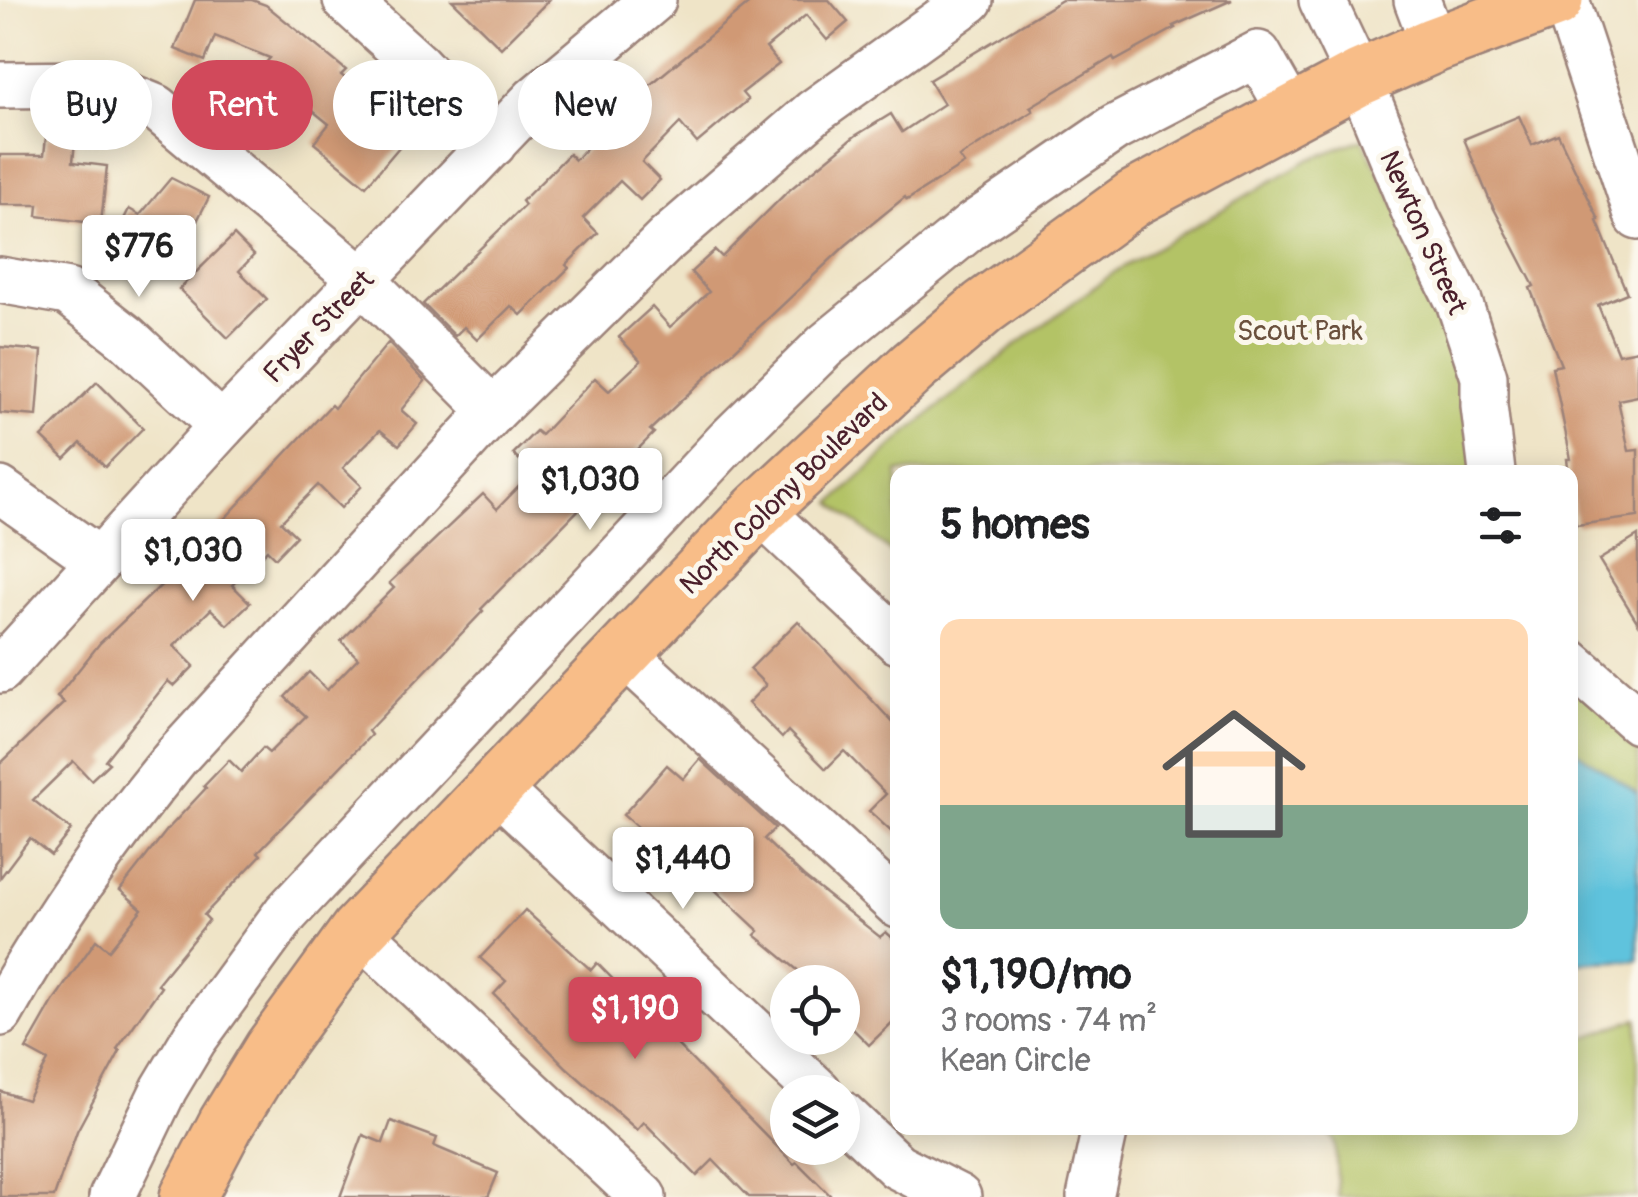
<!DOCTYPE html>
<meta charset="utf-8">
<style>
:root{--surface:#fff;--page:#f2f2f2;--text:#202124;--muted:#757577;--accent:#d1495b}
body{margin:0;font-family:Pangolin,sans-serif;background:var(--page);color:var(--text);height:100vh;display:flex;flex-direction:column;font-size:38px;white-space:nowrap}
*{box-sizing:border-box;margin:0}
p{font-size:32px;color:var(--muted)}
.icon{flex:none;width:55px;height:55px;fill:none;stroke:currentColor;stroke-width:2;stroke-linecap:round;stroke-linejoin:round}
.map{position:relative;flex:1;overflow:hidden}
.sheet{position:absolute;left:890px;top:465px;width:688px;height:670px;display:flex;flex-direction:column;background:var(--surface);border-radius:20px;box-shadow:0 5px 25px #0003}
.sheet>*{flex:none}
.hud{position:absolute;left:30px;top:60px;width:710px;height:90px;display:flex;gap:20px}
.controls{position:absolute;left:770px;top:965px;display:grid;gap:20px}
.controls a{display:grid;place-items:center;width:90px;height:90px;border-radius:50%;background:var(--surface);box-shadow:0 5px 25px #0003;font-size:50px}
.price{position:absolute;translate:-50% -85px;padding:0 22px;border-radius:10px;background:#fff;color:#222;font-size:32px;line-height:65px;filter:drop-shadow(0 2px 5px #0008)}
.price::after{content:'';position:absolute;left:50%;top:60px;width:30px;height:22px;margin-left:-15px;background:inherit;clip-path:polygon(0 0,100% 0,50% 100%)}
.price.on{background:var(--accent);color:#fff}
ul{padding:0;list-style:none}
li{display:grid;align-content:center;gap:20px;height:530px;padding:0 50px}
li span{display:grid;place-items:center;height:310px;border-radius:20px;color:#555}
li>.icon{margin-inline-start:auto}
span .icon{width:180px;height:180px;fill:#fffc;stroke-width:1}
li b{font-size:42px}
h2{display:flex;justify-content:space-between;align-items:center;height:120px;padding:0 50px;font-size:42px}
.pill{padding:0 35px;border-radius:45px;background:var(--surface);box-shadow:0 5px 25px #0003;font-size:35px;line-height:90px}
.pill.on{background:var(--accent);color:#fff}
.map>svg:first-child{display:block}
</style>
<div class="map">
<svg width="1638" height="1197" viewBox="0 0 1638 1197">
<rect width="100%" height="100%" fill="#fbf7ec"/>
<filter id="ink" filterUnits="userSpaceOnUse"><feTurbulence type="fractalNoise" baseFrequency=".01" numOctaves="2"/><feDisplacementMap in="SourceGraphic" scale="20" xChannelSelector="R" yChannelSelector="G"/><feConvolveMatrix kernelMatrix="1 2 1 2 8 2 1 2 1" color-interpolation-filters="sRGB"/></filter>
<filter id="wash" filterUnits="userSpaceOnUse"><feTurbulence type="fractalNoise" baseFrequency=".0048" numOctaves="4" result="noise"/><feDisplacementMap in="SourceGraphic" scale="40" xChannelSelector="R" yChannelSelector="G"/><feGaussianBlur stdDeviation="2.25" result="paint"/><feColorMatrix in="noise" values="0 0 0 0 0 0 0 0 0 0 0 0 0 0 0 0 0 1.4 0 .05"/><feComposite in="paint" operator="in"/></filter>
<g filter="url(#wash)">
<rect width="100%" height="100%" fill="#efe4c7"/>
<g fill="#b3c366" stroke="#7e7148" stroke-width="2.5">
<path d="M1362,139l87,170 30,163h-581l-1,85 -65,-54 77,-72 107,-86 100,-74 192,-111z"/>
<path d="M1570,679l68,54v227l-68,3z"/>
<path d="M1638,1018v179h-300l-3,-56 -9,-13h244v-85z"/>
</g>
<path fill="#5fc3dd" stroke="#547184" stroke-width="2.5" d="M1570,747l68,47v166l-68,3z"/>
<g id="blocks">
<g fill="#d09974">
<path d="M195,0h57l14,5 80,65 -5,5 70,58 -45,53 -52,-43 15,-19 -43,-35 -16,20 -26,-20 26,-31 -55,-22 -10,25 -30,-12z"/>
<path d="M452,0h97l-48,48z"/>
<path d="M753,0h76l19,22 -21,18 -21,-25 -40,33 13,16 -37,29 6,7 -51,43 -17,-20 -38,39 18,18 -20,20 -20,-19 -37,37 15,15 -32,32 3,3 -48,47 -10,-9 -34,34 -13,-13 -9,9 -32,-32 102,-99 -3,-4 47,-47 6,6 58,-61z"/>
<path d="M1062,0h170l-59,26 2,2 -60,33 -2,-4 -83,50 3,4 -74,46 5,7 -57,36 -2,-3 -59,48 -196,185 4,3 -173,176 2,2 -115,120 3,4 -113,117 3,3 -57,60 5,5 -52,64 4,3 -44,62 3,2 -43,80 -23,66h-54v-106l27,9 21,-39 -22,-12 28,-49 42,-60 13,10 33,-41 -22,-19 47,-60 39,-42 -2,-2 25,-26 12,12 22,-24 6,5 37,-37 -21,-19 24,-25 18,18 31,-32 -17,-17 53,-53 -5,-5 94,-89 14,15 36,-37 -20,-18 23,-23 5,4 54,-57 14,13 32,-30 -22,-24 33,-30 18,20 39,-35 -18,-20 24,-22 7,7 65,-65 68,-56 36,-22 11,18 42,-28 -15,-24z"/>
<path d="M1519,116l13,29 26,-11 41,86 -2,1 30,72 -29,12 20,49 20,-4v46l-20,4 11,51 9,-1v67l-62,8 -9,-66h4l-19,-92 9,-2 -31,-77 4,-2 -44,-85 -26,-62z"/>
<path d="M46,137l29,4 -2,21 34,4 -6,58 -64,-8 1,-11h-38v-50h44z"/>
<path d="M171,178l38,19 -34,68 -59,-30 13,-26 11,6z"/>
<path d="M234,235l20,20 -15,16 28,28 -39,39 -49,-49z"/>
<path d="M388,343l37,38 -24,29 16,14 -18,21 -19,-15 -37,38 19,18 -21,22 -23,-23 -37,37 15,14 -21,22 -8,-8 -35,35 18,18 -23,22 -16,-16 -37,37 20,20 -20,20 -6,-5 -63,79 4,3 -18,17 -18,-19 -40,39 38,30 -20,25 -21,-17 -30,40v-114l64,-61 -7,-6 43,-54 74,-70 157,-168 3,3z"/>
<path d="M0,347l42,4 -5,65 -37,-3z"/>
<path d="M97,382l46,46 -38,39 -24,-24 -16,16 -23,-22z"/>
<path d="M1638,536v87l-39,-63z"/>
<path d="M798,621l100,107v110l-29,-27 17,-17 -42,-43 -18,18 -38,-38 -6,7 -34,-35 18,-18 -16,-16z"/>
<path d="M700,759l75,69 -11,11 40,38 76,60 6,-5 12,11v74l-29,28 -27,-27v-36h-30l-57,-47 4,-4 -80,-75 -4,4 -52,-45 44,-50 16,14z"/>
<path d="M525,910l66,60 6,-7 197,201 3,-2 35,35h-83l-36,-37 -16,16 -53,-54 -7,8 -71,-63 -72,-73 12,-13 -26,-23z"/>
<path d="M391,1121l46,17 -3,8 64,27 -10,24h-148l23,-62 20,8z"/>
</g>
</g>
</g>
<g filter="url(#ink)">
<use href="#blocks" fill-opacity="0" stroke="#9c8279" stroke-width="2.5"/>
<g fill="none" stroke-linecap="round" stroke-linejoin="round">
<defs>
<g id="minor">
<path d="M346,0l72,65 75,79"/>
<path d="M1322,0l37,78 58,140 42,84 25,75v29l8,66"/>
<path d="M1417,0l17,45"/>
<path d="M1566,0l72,217"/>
<path d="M0,85l98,-1 59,24 205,172 131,131"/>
<path d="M0,280l68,12 58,45 96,89"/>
<path d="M0,490l99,70"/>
<path d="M759,510l139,131"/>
<path d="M623,653l275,252"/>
<path d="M1570,662l68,59"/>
<path d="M0,670l222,-244 312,-326 119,-100"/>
<path d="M495,787l324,305"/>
<path d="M358,931l285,266"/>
<path d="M0,1013c51,-91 110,-176 177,-257l316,-345 174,-172 147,-127 156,-112"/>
<path d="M842,1114l55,52 61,31"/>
<path d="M112,1197l52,-108 30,-50 92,-126 443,-473 96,-94 148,-121 142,-97 143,-74 33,58"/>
<path d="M1090,1197l15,-69"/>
</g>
<path id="major" d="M188,1197l38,-73 46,-75 86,-118 401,-421 154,-143 71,-60 150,-109 225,-120 75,-33 121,-45"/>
</defs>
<use href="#minor" stroke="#9c8279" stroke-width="50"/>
<use href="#major" stroke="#9c8279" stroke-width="60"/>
<use href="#minor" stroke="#fff" stroke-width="45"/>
<use href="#major" stroke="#f8bd88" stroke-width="55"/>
</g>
</g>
<g text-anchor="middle" stroke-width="10" stroke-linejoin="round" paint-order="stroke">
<g font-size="28" fill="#4a1f2b" stroke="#fbf7ec">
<text transform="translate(1424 232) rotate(66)" y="10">Newton Street</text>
<text transform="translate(318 326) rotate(-46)" y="10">Fryer Street</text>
<text transform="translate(783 493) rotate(-44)" y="10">North Colony Boulevard</text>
</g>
<g font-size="28" fill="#6a503d" stroke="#fbf7ec">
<text x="1300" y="340">Scout Park</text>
</g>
</g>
</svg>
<div class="controls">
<a><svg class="icon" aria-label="locate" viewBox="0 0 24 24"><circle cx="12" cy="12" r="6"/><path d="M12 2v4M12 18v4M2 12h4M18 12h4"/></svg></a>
<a><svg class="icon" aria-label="layers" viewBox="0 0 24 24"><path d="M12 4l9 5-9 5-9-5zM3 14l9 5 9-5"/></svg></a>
</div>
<b class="price" style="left:139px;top:300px">$776</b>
<b class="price" style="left:590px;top:533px">$1,030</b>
<b class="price" style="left:193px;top:604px">$1,030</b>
<b class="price" style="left:683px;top:912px">$1,440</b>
<b class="price on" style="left:635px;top:1062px">$1,190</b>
<div class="hud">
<a class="pill">Buy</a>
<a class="pill on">Rent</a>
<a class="pill">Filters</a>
<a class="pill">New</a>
</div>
<section class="sheet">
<h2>5 homes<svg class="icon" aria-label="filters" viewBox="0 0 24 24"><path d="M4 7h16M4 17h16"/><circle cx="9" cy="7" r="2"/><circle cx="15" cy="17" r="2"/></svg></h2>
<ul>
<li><span style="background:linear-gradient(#ffd9b3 60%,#7fa58c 0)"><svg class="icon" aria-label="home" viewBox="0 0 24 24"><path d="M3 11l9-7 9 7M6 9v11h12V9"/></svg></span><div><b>$1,190/mo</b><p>3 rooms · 74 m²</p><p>Kean Circle</p></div></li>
</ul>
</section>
</div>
